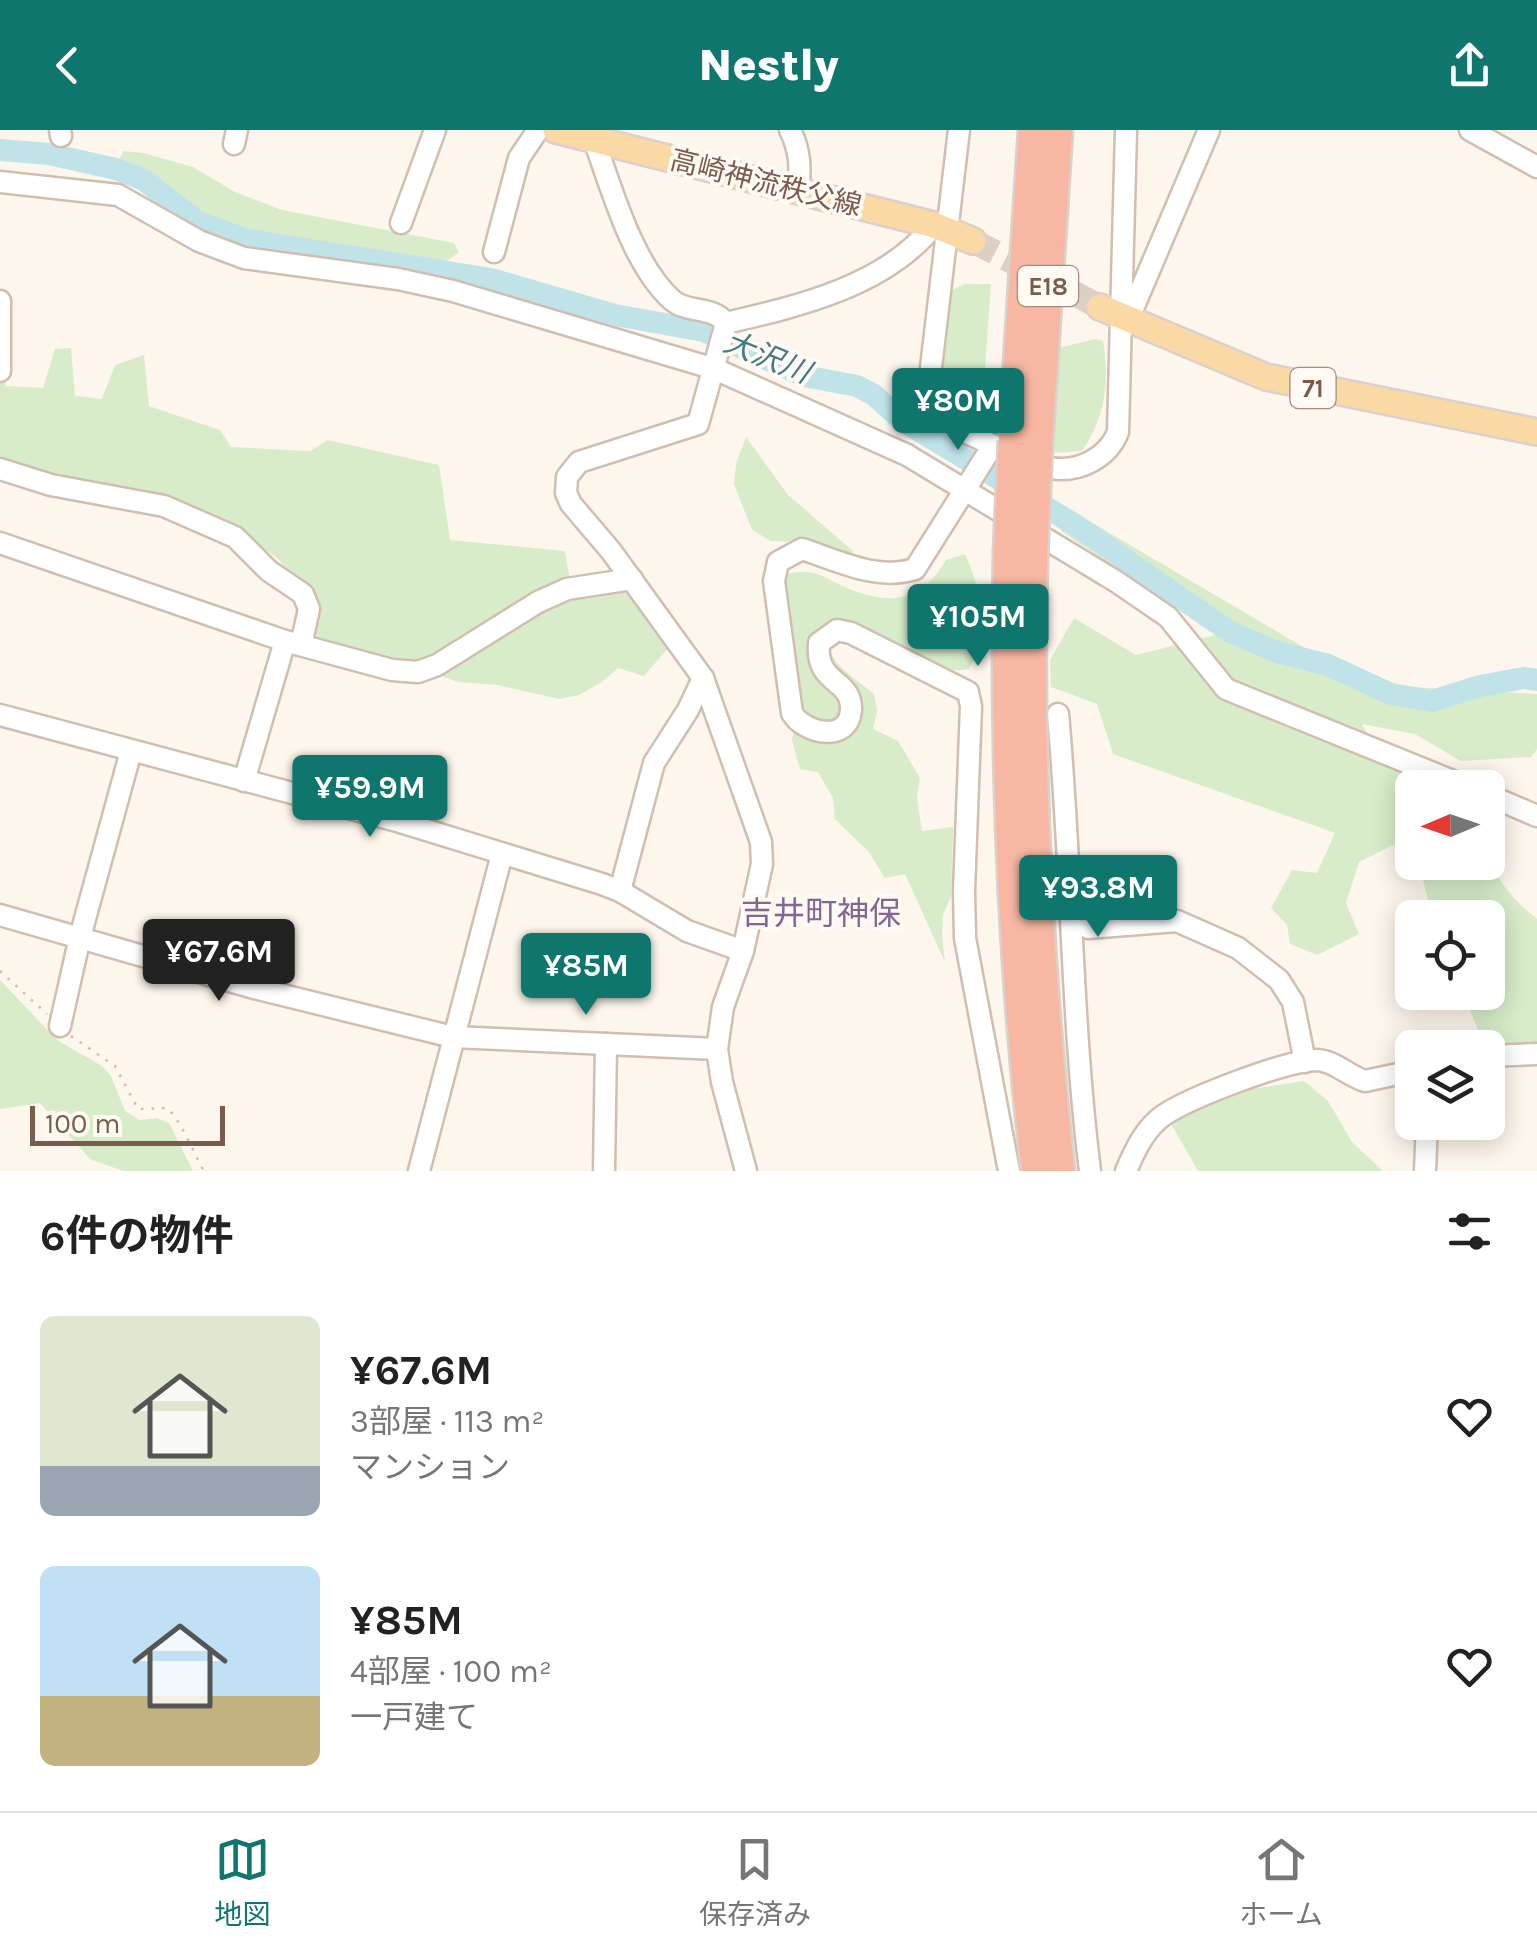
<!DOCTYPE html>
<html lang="ja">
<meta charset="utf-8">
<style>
:root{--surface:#fff;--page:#f2f2f2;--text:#222;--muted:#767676;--line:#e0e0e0;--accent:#0f766e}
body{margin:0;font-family:Karla,"Noto Sans JP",sans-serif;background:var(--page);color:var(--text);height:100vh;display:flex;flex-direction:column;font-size:38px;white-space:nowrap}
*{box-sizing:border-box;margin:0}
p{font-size:32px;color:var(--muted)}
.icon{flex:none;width:55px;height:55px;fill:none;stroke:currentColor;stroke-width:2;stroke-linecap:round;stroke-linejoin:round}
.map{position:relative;height:1041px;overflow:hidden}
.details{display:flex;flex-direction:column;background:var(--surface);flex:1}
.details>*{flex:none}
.needle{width:65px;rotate:268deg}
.tools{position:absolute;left:1395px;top:640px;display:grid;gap:20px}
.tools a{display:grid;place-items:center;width:110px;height:110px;border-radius:15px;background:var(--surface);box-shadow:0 5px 25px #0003;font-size:50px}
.scale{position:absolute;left:30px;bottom:25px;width:195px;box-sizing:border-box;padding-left:10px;border:5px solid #7a5c4d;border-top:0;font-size:28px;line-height:35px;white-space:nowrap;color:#7a5c4d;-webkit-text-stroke:8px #fffaf3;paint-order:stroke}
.price{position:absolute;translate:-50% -85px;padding:0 22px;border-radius:10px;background:var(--accent);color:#fff;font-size:32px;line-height:65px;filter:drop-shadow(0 2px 5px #0008)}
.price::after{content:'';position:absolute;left:50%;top:60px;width:30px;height:22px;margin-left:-15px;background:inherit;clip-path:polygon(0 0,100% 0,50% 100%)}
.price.on{background:#222;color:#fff}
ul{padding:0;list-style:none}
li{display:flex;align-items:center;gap:30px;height:250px;padding:0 40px}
li span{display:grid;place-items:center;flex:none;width:280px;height:200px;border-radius:15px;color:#555}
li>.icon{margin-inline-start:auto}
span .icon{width:120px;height:120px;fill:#fffc;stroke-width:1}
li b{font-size:42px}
h2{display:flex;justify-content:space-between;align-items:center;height:120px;padding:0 40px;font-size:42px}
header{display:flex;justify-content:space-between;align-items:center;height:130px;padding:0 40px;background:var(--accent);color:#fff;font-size:45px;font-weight:800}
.tabs{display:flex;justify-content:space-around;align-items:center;height:140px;border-top:2px solid var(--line);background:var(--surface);font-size:28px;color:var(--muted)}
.tabs a{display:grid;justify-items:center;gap:5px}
.tabs .on{color:var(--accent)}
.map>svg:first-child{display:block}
</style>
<header><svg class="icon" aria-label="back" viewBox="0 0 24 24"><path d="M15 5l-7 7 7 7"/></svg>Nestly<svg class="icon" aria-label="share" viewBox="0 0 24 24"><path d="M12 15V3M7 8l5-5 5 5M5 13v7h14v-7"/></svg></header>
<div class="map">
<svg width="1537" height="1041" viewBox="0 0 1537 1041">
<rect width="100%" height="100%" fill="#fdf6ec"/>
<g fill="#d8ecc9">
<path d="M123,21l20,2 50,14 42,25 47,18 172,33 5,9 -12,9 -183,-24 -55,-15 -90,-61z"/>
<path d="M965,154h26l-9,125 -21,19 -18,-36 3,-99z"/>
<path d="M1095,209l8,2c7,41 2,76 -21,110l-31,2 3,-104z"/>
<path d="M71,218l4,48 27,3 13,-34 29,-10 5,51 71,24 11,17 79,4 18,-11 111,25 11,75 115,11 5,30 57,4 42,62 -25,29 -26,-8 -16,14 -23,13 -20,4 -61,-14 -40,-3 -46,-18 -102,-24 5,-39 -39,-44 -62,-40 -158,-37 -56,-18v-103l6,27 37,2 12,-39z"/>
<path d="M746,307l42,58 65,56 -4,8 -52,-17 -26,-1 -19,-11 -18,-46 2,-20z"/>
<path d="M1072,381l233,137 87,38 145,8v55l-6,8 -70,4 -46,-27 -53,-10 7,13 78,50 -35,1v67l-19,-10 -34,17 -13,41 13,31 -42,21 -27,-11 -3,-19 -16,-17 21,-38 25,3 18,-40 -222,-79 -16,-50 -46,-17 -1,-27 24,-42 62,37 80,-20 -155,-104z"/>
<path d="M965,424c17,39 26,75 4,115 -52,11 -101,-55 -143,-46 -4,37 22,50 48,71l3,17 -4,18 25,12 22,37 -3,19 5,34 31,-4 -2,69 -8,19 -1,20 3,27 -40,-88 -20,4 -16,-26 -34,-33 -2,-21 -15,-26 -18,-3 -8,-29 5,-30 -18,-126 7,-10c28,-7 36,3 59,13 44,19 76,16 101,-27z"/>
<path d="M1488,726c8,25 29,47 49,63v129l-52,-1 -22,-54 25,-1v-74l-56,-1 -13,-54 69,-1z"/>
<path d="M0,850l57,60 45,26 9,10 14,35 15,9 17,-2 12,5 24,48h-70l-33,-12 -50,-56 -40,6z"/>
<path d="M1304,951l24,20 24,41 31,29h-185l-29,-51 84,-31z"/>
</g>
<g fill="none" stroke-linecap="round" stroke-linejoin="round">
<path stroke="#bfe3e8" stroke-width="22" d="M0,20l49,4 67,15 28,11 54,42 50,18 243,39 124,36 89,16 100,45 53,10 17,9 29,26 174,105 153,106 47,20 51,13 63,29 41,7 48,-15 44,-8 13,2"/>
<path stroke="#dcd0c4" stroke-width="25" stroke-dasharray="25 12" stroke-linecap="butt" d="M973,111l127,66"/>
<defs>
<g id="minor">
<path d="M60,0l1,6"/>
<path d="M790,0c10,20 11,38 8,60"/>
<path d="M959,0l-29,246c10,45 23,51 63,69l-78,124c-38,12 -76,-8 -113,-20l-24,13 -4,19 18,132c12,21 57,30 59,-3 1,-33 -36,-24 -32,-67l18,-13 14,3 117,59 3,14 -7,185 1,47 44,233"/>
<path d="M1470,0l67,37"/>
<path d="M594,10c18,49 38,124 78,160 16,14 40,5 54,23"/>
<path d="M234,14l3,-14"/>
<path d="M0,52l118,13 81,46 45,17 154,21 55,12 262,78 192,86 210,127 51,35 58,72 244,99"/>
<path d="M401,93l34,-93"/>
<path d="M494,122l25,-94 19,-28"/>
<path d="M0,171v70"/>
<path d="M1128,190l81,-190"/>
<path d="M1051,338c27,5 57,-10 67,-36l8,-302"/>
<path d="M0,339l51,16 113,21 71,31 34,34 34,23 6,15 -8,36"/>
<path d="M0,413l285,98 107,29 26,2 19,-7 101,-63 29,-13 65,-10"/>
<path d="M1058,584c14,152 13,305 32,457"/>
<path d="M0,585l397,106 205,63 18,7 67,40 56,20"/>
<path d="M244,651l41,-140"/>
<path d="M1488,665l49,21"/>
<path d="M620,761l34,-128 34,-53 15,-32"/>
<path d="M0,785l254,73 199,49 264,12"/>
<path d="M1088,798l89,-7 61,27 41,32 14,22 12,60"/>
<path d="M60,896l20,-89 51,-186"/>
<path d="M1488,926l49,-2"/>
<path d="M419,1041l83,-317"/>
<path d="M604,1041l2,-127"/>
<path d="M746,1041l-24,-89 -5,-33 6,-42 20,-56 19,-87 -1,-22 -58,-164 -92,-127 -40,-47 -5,-11 1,-16 12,-15 119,-38 28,-101c73,-17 160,-37 208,-98"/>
<path d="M1126,1041c9,-21 19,-43 38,-56 27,-18 121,-54 152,-55 18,0 32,16 49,21l47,-10"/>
<path d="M1425,1041l2,-49"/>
</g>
<g id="major">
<path d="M556,0l378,95 39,16"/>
<path d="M1100,177l166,70 271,55"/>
</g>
<g id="highway">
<path d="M1014,311l20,-311"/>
<path d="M1037,313l20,-313"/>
<path d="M1009,422c-4,207 4,413 28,619"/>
<path d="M1032,427c-5,205 5,409 27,614"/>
</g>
</defs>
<use href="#minor" stroke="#d1beb0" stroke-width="25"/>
<use href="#major" stroke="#dad1cd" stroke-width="30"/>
<use href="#highway" stroke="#dad1cd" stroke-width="35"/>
<g stroke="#d9b8a5" stroke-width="2.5" stroke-dasharray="2.5 8" stroke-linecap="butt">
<path d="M0,841l47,43"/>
<path d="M71,906l44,30 23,43 29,-1c15,13 26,45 37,63"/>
</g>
<use href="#minor" stroke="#fff" stroke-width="20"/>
<use href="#major" stroke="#fbd9a5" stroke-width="25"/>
<use href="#highway" stroke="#f7b7a3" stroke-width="30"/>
<defs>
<g id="highway-bridge">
<path d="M1009,422l5,-111"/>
<path d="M1032,427l5,-114"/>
</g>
</defs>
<use href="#highway-bridge" stroke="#dad1cd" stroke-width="35" stroke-linecap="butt"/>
<use href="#highway-bridge" stroke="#f7b7a3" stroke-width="30"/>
</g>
<g text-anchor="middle" stroke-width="8" stroke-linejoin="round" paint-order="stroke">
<g fill="#fffaf3" stroke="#a28b7f" stroke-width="2.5">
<rect x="1018" y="136" width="60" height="40" rx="8"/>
<rect x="1290.5" y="238" width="45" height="40" rx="8"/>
</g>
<g font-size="25" font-weight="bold" fill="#7a5c4d">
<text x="1048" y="165">E18</text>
<text x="1313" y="267">71</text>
</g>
<g font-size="28" fill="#7a5c4d" stroke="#fffaf3">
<text transform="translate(766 52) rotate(14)" y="10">高崎神流秩父線</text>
</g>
<g font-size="30" font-style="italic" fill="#437c86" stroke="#fffaf3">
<text transform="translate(767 227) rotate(22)" y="10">大沢川</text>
</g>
<g font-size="32" fill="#846695" stroke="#fffaf3">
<text x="821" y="794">吉井町神保</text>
</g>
</g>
</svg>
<div class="tools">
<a><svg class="needle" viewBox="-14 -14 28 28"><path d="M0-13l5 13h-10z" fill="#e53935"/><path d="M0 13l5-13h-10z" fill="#767676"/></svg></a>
<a><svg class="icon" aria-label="locate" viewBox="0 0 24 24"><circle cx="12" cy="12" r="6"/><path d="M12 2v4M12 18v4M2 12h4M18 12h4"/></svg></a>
<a><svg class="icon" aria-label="layers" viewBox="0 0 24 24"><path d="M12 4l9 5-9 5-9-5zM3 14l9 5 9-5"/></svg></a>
</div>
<div class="scale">100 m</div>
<b class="price" style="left:958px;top:323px">¥80M</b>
<b class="price" style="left:978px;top:539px">¥105M</b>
<b class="price" style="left:370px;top:710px">¥59.9M</b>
<b class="price" style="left:1098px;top:810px">¥93.8M</b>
<b class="price on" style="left:219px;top:874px">¥67.6M</b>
<b class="price" style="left:586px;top:888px">¥85M</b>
</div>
<section class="details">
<h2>6件の物件<svg class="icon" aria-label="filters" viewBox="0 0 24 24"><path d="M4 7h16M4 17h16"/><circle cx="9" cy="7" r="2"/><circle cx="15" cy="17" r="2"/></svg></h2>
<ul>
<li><span style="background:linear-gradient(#dfe7d0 75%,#9aa5b1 0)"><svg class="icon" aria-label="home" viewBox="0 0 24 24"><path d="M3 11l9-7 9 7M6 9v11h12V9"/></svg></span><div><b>¥67.6M</b><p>3部屋 · 113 m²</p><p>マンション</p></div><svg class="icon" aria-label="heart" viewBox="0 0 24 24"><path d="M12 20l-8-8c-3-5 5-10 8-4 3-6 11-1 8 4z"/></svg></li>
<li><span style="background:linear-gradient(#bfe0f5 65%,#c2b280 0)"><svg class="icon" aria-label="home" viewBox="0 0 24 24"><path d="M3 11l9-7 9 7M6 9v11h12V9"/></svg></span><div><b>¥85M</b><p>4部屋 · 100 m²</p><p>一戸建て</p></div><svg class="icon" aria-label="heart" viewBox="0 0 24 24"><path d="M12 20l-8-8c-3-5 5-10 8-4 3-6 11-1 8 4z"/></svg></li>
</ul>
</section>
<nav class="tabs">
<a class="on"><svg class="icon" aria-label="map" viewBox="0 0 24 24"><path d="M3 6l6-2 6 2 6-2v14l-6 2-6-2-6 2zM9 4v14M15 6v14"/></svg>地図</a>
<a><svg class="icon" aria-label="saved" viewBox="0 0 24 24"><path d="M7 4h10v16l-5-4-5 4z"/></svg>保存済み</a>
<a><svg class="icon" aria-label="home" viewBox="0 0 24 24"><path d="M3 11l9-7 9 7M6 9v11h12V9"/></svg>ホーム</a>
</nav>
